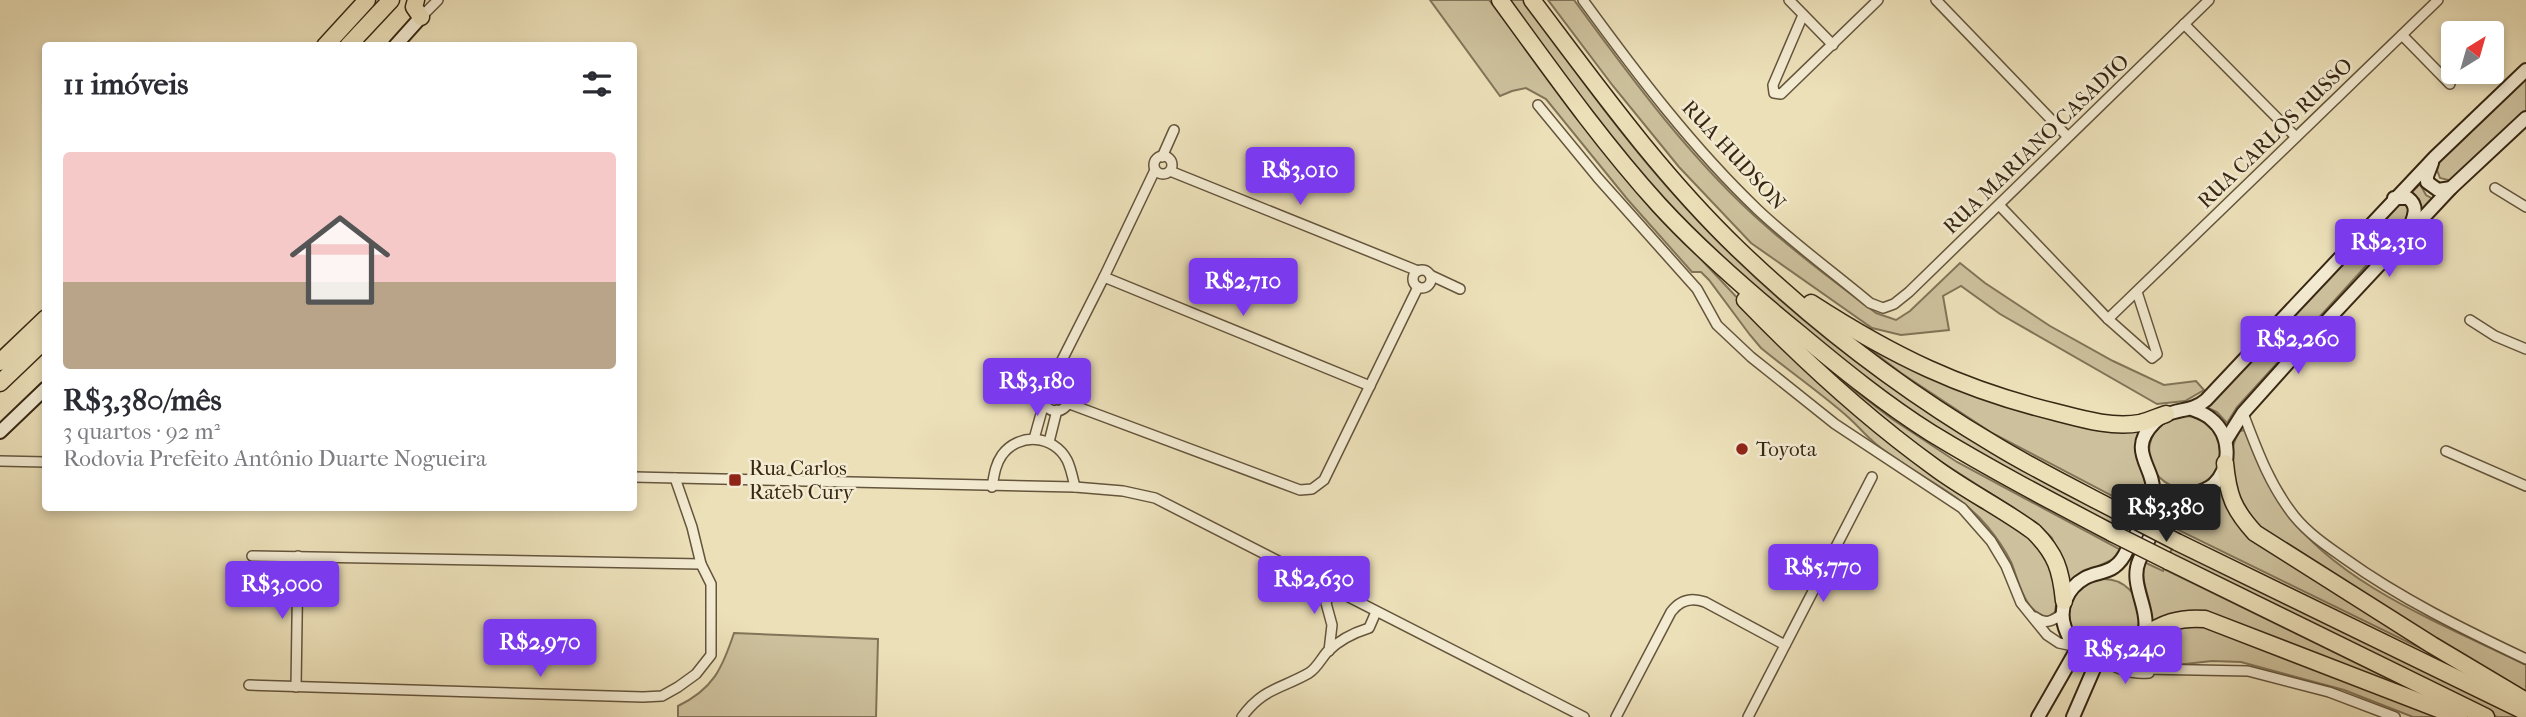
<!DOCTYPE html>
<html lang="pt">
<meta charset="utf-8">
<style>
:root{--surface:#fff;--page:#f7f7f7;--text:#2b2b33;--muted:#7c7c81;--line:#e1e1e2;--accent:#7c3aed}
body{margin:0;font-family:"IM FELL French Canon",serif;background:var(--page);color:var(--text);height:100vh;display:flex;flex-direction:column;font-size:26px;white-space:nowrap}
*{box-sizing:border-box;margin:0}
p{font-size:23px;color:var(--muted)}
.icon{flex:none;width:38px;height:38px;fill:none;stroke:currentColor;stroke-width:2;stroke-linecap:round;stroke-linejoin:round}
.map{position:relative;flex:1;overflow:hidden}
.drawer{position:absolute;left:42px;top:42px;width:595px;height:469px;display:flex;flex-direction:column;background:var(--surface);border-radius:7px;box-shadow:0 4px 10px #0003}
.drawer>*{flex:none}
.needle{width:46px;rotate:37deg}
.tools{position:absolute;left:2441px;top:21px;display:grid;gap:14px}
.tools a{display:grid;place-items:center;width:63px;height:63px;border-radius:7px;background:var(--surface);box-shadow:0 4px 10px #0003;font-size:35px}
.price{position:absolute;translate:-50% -60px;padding:0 16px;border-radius:7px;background:var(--accent);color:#fff;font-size:23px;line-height:46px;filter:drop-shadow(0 2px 4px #0008)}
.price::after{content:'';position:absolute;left:50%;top:42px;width:21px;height:16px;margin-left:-10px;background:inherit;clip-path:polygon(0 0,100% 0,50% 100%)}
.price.active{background:#222;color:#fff}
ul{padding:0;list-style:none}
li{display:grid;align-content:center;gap:14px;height:371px;padding:0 21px}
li+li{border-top:2px solid var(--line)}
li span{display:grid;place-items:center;height:217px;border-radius:7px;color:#555}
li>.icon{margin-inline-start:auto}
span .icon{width:126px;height:126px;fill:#fffc;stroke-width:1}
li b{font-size:30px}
h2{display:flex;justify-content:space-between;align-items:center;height:84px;padding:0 21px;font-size:30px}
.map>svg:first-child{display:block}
</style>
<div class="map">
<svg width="2526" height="717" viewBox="0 0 2526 717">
<rect width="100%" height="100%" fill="#ece0b9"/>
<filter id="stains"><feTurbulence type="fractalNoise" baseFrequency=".00286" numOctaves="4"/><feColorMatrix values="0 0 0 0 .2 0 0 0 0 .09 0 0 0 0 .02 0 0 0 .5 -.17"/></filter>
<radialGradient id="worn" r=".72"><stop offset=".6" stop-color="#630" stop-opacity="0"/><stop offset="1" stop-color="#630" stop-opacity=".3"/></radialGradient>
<g fill="#cdc19d" stroke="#827458" stroke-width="2">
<path d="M1430,0h59l107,143 40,47 122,130 268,212 21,21 11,41 -3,18 -7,5c-24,-4 -29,-36 -37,-55 -6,-12 -15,-25 -24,-36 -30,-36 -75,-52 -111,-82 -10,-8 -18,-18 -27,-26 -28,-25 -59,-46 -88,-70l-11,-13 -41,-55 -8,-8h-9l-64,-72 -82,-101 -20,-11 -14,3 -12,5z"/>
<path d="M1508,0h15c47,64 93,129 146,189 88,100 195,186 309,255 47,29 96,53 145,78l-3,8 -145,-76 -104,-70 -145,-121 -64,-65 -60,-69z"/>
<path d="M1548,0h26c57,78 120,164 193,227 35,31 72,58 109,86l20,7 14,-9 50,-48 25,20 65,43 63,35 51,24 32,-4 8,9 -19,11 -28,3 -157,-90 -39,-28 -18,10 6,34 -48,5 -29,-7 -121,-85 -72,-76 -66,-81z"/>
<path d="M2526,79v32l-74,70 -12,-3 -3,-8 3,-12z"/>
<path d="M2420,184l6,11 7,4 -12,11 -2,-11 -8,-6z"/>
<path d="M2397,202l10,2 3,10 -14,19 -159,174 -10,16 -10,-11 -11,-5z"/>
<path d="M1858,340l51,26 234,63 -6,23 10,38 -6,21 -149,-78 -91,-60z"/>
<path d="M1803,351l89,68 65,43 166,89 -5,6 -26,12 -23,17 -17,-48 -14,-14 -126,-81z"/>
<circle cx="2185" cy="452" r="36"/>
<path d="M2245,430c13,28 23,57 41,81 50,73 163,116 240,154v31l-257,-159c-8,-7 -17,-15 -23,-23 -17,-21 -21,-61 -6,-83z"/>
<path d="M2222,483l11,33 197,133v4l-266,-130 14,-18z"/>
<path d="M2173,546l348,171h-24l-328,-162z"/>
<path d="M2144,562l19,9 1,-2 266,130 -203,-78 -76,3c3,-22 -12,-41 -7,-62z"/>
<circle cx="2104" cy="615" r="36"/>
<path d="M2195,623l251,94h-33l-69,-27 -103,-28 -29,-1 -54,6 -12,-1 -7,-5 -1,-11 13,-14z"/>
<path d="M734,633l144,6 -2,78h-198v-11c35,-17 44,-37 56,-73z"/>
</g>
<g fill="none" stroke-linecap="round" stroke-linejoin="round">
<defs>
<g id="street">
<path d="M1583,0c54,74 109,147 175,210 35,33 75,62 112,93l13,5 11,-4 15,-12 300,-292"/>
<path d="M1789,0l44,45"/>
<path d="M1936,0l131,136"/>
<path d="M1803,15l-30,70 1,8 7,1 97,-94"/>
<path d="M421,17l17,-17"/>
<path d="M2184,24l112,113"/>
<path d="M2402,35l48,49"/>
<path d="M1538,105l60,73 99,111 20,36 34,32 84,67 127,84 29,33 15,25 15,37 26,32 12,8 14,3"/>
<circle cx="1163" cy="165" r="9"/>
<path d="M1162,157l12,-27"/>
<path d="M1170,171l248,100"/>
<path d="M2495,188l31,19"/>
<path d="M1999,205l109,114 44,39 5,-4 -20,-62"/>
<circle cx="1422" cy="279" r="9"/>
<path d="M1430,275l30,14"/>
<path d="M1104,277l266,109"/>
<path d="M2108,319l330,-319"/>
<path d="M2470,320l25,16 31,13"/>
<path d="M1053,385l4,-15 47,-93 51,-107"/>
<circle cx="1056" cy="398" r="13"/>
<path d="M1067,403l233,87 12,-1 12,-9 94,-193"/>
<path d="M2243,413c14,37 27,73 52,104 14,17 32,29 49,41 57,41 119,71 182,101"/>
<path d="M1034,439l10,-36"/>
<path d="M1049,442l8,-32"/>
<path d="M2446,451l80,35"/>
<path d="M0,461l46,1"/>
<path d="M634,477l441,10 48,4 32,7 429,219"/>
<path d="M992,487c2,-11 3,-22 10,-32 17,-23 52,-20 65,5 4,8 6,19 8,27"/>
<path d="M252,556l449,8"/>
<path d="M2035,617c10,8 18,4 27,-3"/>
<path d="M2134,645v17l11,7 103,2 81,21 66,25"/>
<path d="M1329,651l3,-26 -6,-22 5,-14"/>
<path d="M2099,657c16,11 30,18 50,16"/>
<path d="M249,685l394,12 19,-1 16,-9 18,-13 15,-19v-71l-10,-20 -9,-37 -17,-49"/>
<path d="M296,687l2,-131"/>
<path d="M1242,717c21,-29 39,-28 67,-44 8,-5 12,-14 18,-21 12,-12 26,-19 42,-24l7,-16"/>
<path d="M1616,717l55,-105c9,-12 20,-15 34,-10l80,43"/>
<path d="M1748,717l124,-240"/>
</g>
<g id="secondary">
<path d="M395,46l26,-29"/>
<path d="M2432,163l-5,13v6l11,8 13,-2"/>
<path d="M2394,198h14c12,9 5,20 1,32"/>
<path d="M2192,409c7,3 14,5 19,10 20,16 21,48 2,66 -13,10 -31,8 -43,20 -13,14 -23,38 -31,56 -14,33 34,70 -19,92 -12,5 -25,5 -36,-1 -11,-5 -15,-13 -19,-24 -7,-19 2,-40 20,-50 9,-5 21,-5 29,-11 7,-5 10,-10 13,-17 9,-17 25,-39 26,-58 2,-25 -27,-41 1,-69 15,-16 36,-9 52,-23l229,-243 91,-87"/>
<path d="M0,432l46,-44"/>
<path d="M2226,440l17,-27 51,-57 157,-168 75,-70"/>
<path d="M2038,717l39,-68"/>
<path d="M2073,717l26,-60"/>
</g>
<g id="highway">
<path d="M416,0l-2,7 7,10"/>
<path d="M1500,0c51,70 101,141 159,205 43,47 92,89 141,129 42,35 85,70 131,99 59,36 120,68 181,100"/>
<path d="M1532,0c65,86 128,174 206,249 78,75 164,141 257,196 41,25 84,46 126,68"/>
<path d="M325,46l42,-46"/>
<path d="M348,46l43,-46"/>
<path d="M1745,300c59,61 121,118 189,167 32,24 68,41 100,65 22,22 27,38 30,69"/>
<path d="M1811,303c82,53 150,86 244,109 27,7 57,16 85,11 9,-2 17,-6 26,-9"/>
<path d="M0,362l46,-44"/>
<path d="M0,383l46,-44"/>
<path d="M2225,463c3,32 8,46 30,70l177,112 94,56"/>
<path d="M2177,542l349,170"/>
<path d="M2168,561l318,156"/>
<path d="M2141,638c21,-15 38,-21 64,-19l254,98"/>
</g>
</defs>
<use href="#street" stroke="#64553c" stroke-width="12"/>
<use href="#secondary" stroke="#372713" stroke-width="16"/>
<use href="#highway" stroke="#372713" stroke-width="19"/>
<use href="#street" stroke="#f3ebd2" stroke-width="9"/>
<use href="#secondary" stroke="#f3ebd2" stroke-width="12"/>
<use href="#highway" stroke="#ece0b9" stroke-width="16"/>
<defs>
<g id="highway-bridge">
<path d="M2121,513l56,29"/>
<path d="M2112,533l56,28"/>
</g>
</defs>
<use href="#highway-bridge" stroke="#372713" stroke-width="19" stroke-linecap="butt"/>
<use href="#highway-bridge" stroke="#ece0b9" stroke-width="16"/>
</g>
<g fill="#8f2418" stroke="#f3ebd2" stroke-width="2.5">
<circle cx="1742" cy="449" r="7"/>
<rect x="728" y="473" width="14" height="14" rx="3.5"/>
</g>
<g text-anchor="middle" stroke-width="5" stroke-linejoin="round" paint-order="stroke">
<g font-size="21" fill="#372713" stroke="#f3ebd2">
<text transform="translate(2275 133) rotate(-44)" y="7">RUA CARLOS RUSSO</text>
<text transform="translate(2036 144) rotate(-44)" y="7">RUA MARIANO CASADIO</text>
<text transform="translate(1734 155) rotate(47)" y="7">RUA HUDSON</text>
</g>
<g font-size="21" fill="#372713" stroke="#f3ebd2" text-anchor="start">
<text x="1756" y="456">Toyota</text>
<text x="749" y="475">Rua Carlos<tspan x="749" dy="24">Rateb Cury</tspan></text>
</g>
</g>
<rect width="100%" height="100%" filter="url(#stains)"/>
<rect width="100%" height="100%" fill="url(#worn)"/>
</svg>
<div class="tools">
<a><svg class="needle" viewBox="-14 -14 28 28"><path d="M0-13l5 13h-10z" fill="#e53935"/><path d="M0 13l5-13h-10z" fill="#7c7c81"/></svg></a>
</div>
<b class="price" style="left:1300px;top:207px">R$3,010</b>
<b class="price" style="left:2389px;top:279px">R$2,310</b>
<b class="price" style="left:1243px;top:318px">R$2,710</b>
<b class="price" style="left:2298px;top:376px">R$2,260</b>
<b class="price" style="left:1037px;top:418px">R$3,180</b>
<b class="price active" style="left:2166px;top:544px">R$3,380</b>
<b class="price" style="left:1823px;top:604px">R$5,770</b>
<b class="price" style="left:1314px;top:616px">R$2,630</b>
<b class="price" style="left:282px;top:621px">R$3,000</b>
<b class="price" style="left:540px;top:679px">R$2,970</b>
<b class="price" style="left:2125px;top:686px">R$5,240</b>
<section class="drawer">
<h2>11 imóveis<svg class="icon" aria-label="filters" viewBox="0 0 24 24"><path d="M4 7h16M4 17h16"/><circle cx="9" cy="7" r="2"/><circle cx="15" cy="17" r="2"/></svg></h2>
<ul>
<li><span style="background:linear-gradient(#f6c9c9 60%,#b9a48a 0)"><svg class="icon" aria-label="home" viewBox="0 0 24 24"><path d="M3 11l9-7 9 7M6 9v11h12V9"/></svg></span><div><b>R$3,380/mês</b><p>3 quartos · 92 m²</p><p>Rodovia Prefeito Antônio Duarte Nogueira</p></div></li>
</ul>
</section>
</div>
